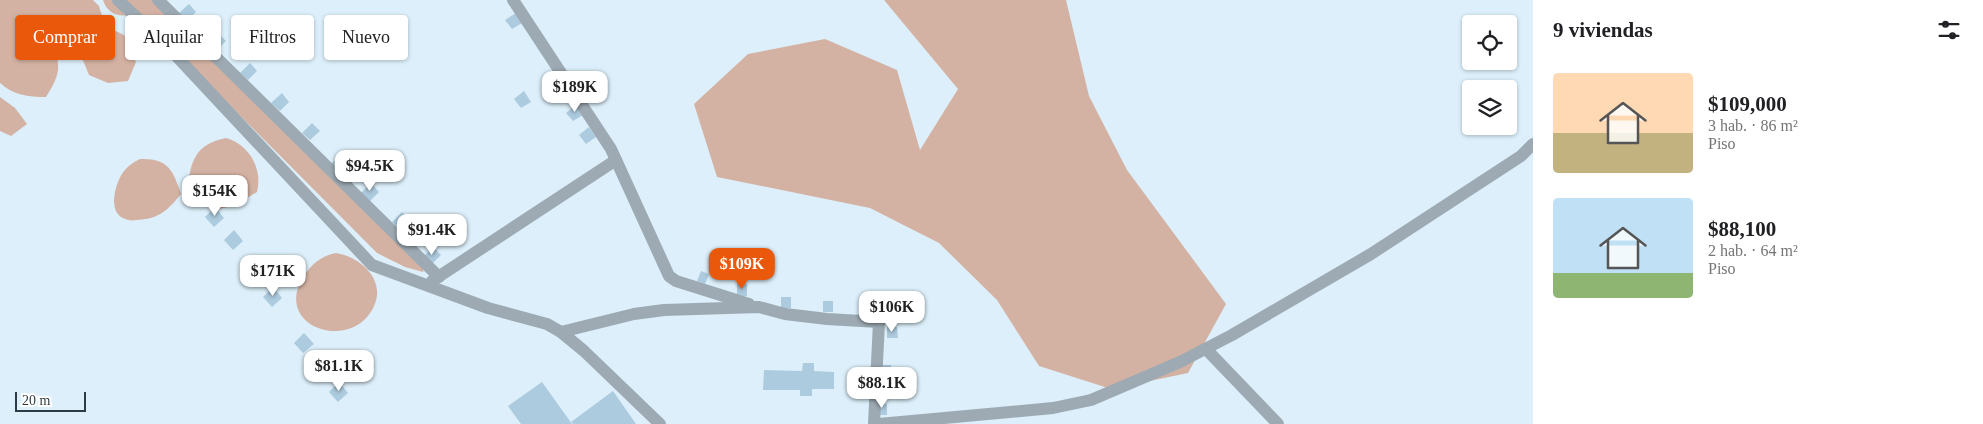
<!DOCTYPE html>
<html lang="es">
<meta charset="utf-8">
<style>
:root{--surface:#fff;--page:#f6f6f6;--text:#202124;--muted:#757577;--accent:#ea580c}
body{margin:0;font-family:Georgia,serif;background:var(--page);color:var(--text);height:100vh;display:flex;flex-direction:column;font-size:19px;white-space:nowrap}
*{box-sizing:border-box;margin:0}
p{font-size:16px;color:var(--muted)}
.icon{flex:none;width:28px;height:28px;fill:none;stroke:currentColor;stroke-width:2;stroke-linecap:round;stroke-linejoin:round}
.map{position:relative;flex:1;overflow:hidden}
.sheet{display:flex;flex-direction:column;background:var(--surface);width:450px}
.sheet>*{flex:none}
.top-card{position:absolute;left:15px;top:15px;width:475px;height:45px;display:flex;gap:10px}
.tools{position:absolute;left:1462px;top:15px;display:grid;gap:10px}
.tools a{display:grid;place-items:center;width:55px;height:55px;border-radius:5px;background:var(--surface);box-shadow:0 1px 4px #0004;font-size:25px}
.scale{position:absolute;left:15px;bottom:12px;width:71px;box-sizing:border-box;padding-left:5px;border:2px solid #2f3b42;border-top:0;font-size:14px;line-height:18px;white-space:nowrap;color:#2f3b42;-webkit-text-stroke:4px #fff;paint-order:stroke}
.price{position:absolute;translate:-50% -42px;padding:0 11px;border-radius:10px;background:#fff;color:#222;font-size:16px;line-height:32px;filter:drop-shadow(0 1px 2px #0008)}
.price::after{content:'';position:absolute;left:50%;top:30px;width:15px;height:11px;margin-left:-8px;background:inherit;clip-path:polygon(0 0,100% 0,50% 100%)}
.price.selected{background:var(--accent);color:#fff}
ul{padding:0;list-style:none}
li{display:flex;align-items:center;gap:15px;height:125px;padding:0 20px}
li span{display:grid;place-items:center;flex:none;width:140px;height:100px;border-radius:5px;color:#555}
li>.icon{margin-inline-start:auto}
span .icon{width:60px;height:60px;fill:#fffc;stroke-width:1}
li b{font-size:21px}
h2{display:flex;justify-content:space-between;align-items:center;height:60px;padding:0 20px;font-size:21px}
.pill{padding:0 18px;border-radius:5px;background:var(--surface);box-shadow:0 1px 4px #0004;font-size:18px;line-height:45px}
.pill.selected{background:var(--accent);color:#fff}
main{display:flex;flex:1;min-height:0}
.map>svg:first-child{display:block}
</style>
<main>
<div class="map">
<svg width="1533" height="424" viewBox="0 0 1533 424">
<rect width="100%" height="100%" fill="#dceffa"/>
<g fill="#d4b2a3">
<path d="M0,0h93l6,6 6,20 19,9 12,27 -8,19 -20,2 -19,-8 -7,-17 -12,-15 -6,-19 -12,16c9,27 9,33 -6,57 -18,0 -33,-2 -46,-14z"/>
<path d="M103,0h51l270,269 -1,3 -18,-5 -28,-14 -240,-241c-14,7 -29,4 -34,-12z"/>
<path d="M884,0h182l23,96 38,74 99,134 -38,69 -77,16 -72,-23 -42,-66 -58,-57 -69,-35 -153,-31 -23,-73 54,-50 77,-15 72,31 23,80 38,-61z"/>
<path d="M0,97l15,11 12,16 -16,12 -11,-5z"/>
<path d="M226,138c23,6 37,31 31,54 -27,16 -49,30 -69,-4 2,-27 8,-44 38,-50z"/>
<path d="M140,159c28,-1 33,11 41,35 -14,17 -22,25 -45,26 -4,1 -10,0 -15,-3 -13,-9 -5,-36 3,-46 5,-6 10,-9 16,-12z"/>
<path d="M336,253c25,4 50,27 38,53 -21,48 -105,21 -69,-32 9,-12 17,-18 31,-21z"/>
</g>
<g fill="#adcbde">
<path d="M189,4l7,8 -9,9 -8,-8z"/>
<path d="M516,13l6,10 -10,6 -7,-9z"/>
<path d="M218,33l8,8 -9,9 -9,-7z"/>
<path d="M250,63l7,8 -9,9 -8,-7z"/>
<path d="M524,91l7,11 -10,6 -7,-9z"/>
<path d="M282,93l7,9 -9,9 -9,-8z"/>
<path d="M576,105l7,10 -10,6 -7,-8z"/>
<path d="M312,123l8,8 -10,9 -8,-7z"/>
<path d="M589,127l7,10 -10,7 -7,-9z"/>
<path d="M341,154l7,8 -9,9 -8,-7z"/>
<path d="M371,183l8,9 -9,9 -9,-8z"/>
<path d="M215,207l9,11 -10,9 -9,-10z"/>
<path d="M402,212l8,8 -10,9 -8,-7z"/>
<path d="M234,230l9,11 -10,9 -9,-10z"/>
<path d="M433,247l8,8 -9,9 -9,-7z"/>
<path d="M701,271l8,3 -4,10 -8,-3z"/>
<rect x="737" y="284" width="10" height="12"/>
<path d="M273,287l9,11 -10,9 -9,-10z"/>
<rect x="781" y="297" width="10" height="11"/>
<rect x="823" y="301" width="10" height="11"/>
<rect x="864" y="304" width="10" height="11"/>
<path d="M887,327h10l1,11h-11z"/>
<path d="M304,333l10,11 -11,9 -9,-10z"/>
<path d="M803,363h11v8l20,1v17h-22v7h-12v-6h-37l1,-20 38,1z"/>
<path d="M881,365h10l1,11h-11z"/>
<path d="M339,382l9,11 -10,9 -9,-10z"/>
<path d="M542,382l30,42h-51l-13,-18z"/>
<path d="M613,391l23,33h-63l-2,-2z"/>
<rect x="877" y="404" width="10" height="11"/>
</g>
<g fill="none" stroke-linecap="round" stroke-linejoin="round">
<g stroke="#9daab3" stroke-width="12">
<path d="M118,0l47,44 207,221 116,43 59,16 14,8 23,19 76,73"/>
<path d="M158,0l281,277"/>
<path d="M513,0l98,149 58,127 7,5 73,23"/>
<path d="M432,281l184,-121"/>
<path d="M561,332l73,-18 30,-4 95,-3 26,7 42,5 52,3 -5,102"/>
<path d="M1206,349l72,75"/>
<path d="M879,424l174,-16 38,-8 89,-38 52,-27 139,-81 150,-98 12,-12"/>
</g>
</g>
</svg>
<div class="tools">
<a><svg class="icon" aria-label="locate" viewBox="0 0 24 24"><circle cx="12" cy="12" r="6"/><path d="M12 2v4M12 18v4M2 12h4M18 12h4"/></svg></a>
<a><svg class="icon" aria-label="layers" viewBox="0 0 24 24"><path d="M12 4l9 5-9 5-9-5zM3 14l9 5 9-5"/></svg></a>
</div>
<div class="scale">20 m</div>
<b class="price" style="left:575px;top:113px">$189K</b>
<b class="price" style="left:370px;top:192px">$94.5K</b>
<b class="price" style="left:215px;top:217px">$154K</b>
<b class="price" style="left:432px;top:256px">$91.4K</b>
<b class="price selected" style="left:742px;top:290px">$109K</b>
<b class="price" style="left:273px;top:297px">$171K</b>
<b class="price" style="left:892px;top:333px">$106K</b>
<b class="price" style="left:339px;top:392px">$81.1K</b>
<b class="price" style="left:882px;top:409px">$88.1K</b>
<div class="top-card">
<a class="pill selected">Comprar</a>
<a class="pill">Alquilar</a>
<a class="pill">Filtros</a>
<a class="pill">Nuevo</a>
</div>
</div>
<section class="sheet">
<h2>9 viviendas<svg class="icon" aria-label="filters" viewBox="0 0 24 24"><path d="M4 7h16M4 17h16"/><circle cx="9" cy="7" r="2"/><circle cx="15" cy="17" r="2"/></svg></h2>
<ul>
<li><span style="background:linear-gradient(#ffd9b3 60%,#c2b280 0)"><svg class="icon" aria-label="home" viewBox="0 0 24 24"><path d="M3 11l9-7 9 7M6 9v11h12V9"/></svg></span><div><b>$109,000</b><p>3 hab. · 86 m²</p><p>Piso</p></div></li>
<li><span style="background:linear-gradient(#bfe0f5 75%,#8fb573 0)"><svg class="icon" aria-label="home" viewBox="0 0 24 24"><path d="M3 11l9-7 9 7M6 9v11h12V9"/></svg></span><div><b>$88,100</b><p>2 hab. · 64 m²</p><p>Piso</p></div></li>
</ul>
</section>
</main>
